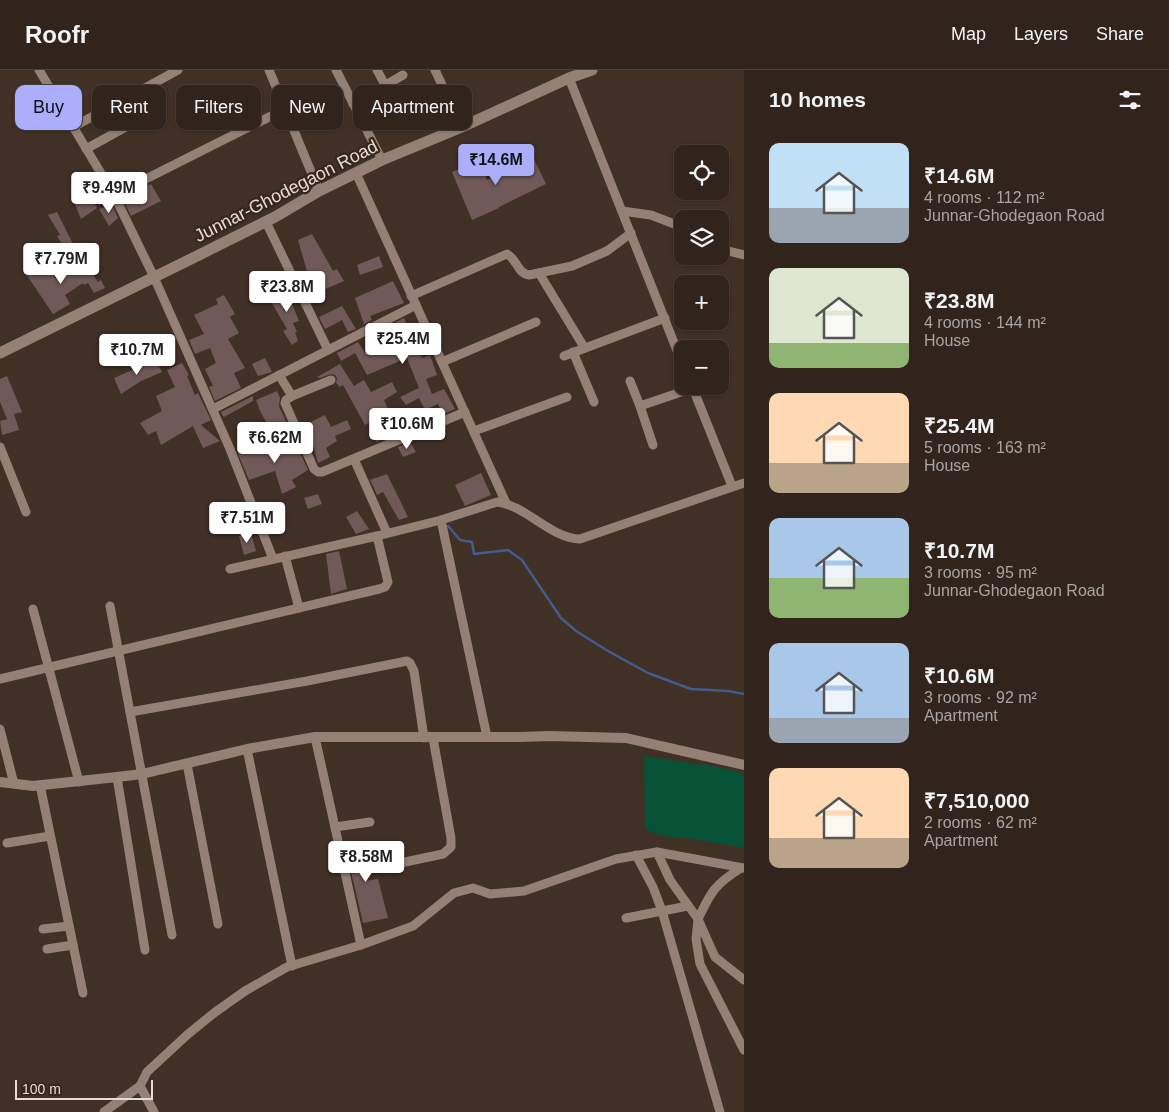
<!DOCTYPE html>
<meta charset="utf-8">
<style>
:root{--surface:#31241c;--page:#3d3029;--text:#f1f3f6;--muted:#a8a4a3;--line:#4c413b;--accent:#abaffb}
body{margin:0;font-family:Arial,sans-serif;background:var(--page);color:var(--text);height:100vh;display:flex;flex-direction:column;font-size:19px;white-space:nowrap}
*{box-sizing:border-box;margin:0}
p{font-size:16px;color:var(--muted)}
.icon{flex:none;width:28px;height:28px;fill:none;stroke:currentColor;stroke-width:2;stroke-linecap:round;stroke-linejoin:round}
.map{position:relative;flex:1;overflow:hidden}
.details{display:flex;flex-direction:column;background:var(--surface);width:425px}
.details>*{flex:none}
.top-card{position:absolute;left:15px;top:15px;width:475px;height:45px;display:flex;gap:10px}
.fabs{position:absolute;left:674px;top:75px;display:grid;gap:10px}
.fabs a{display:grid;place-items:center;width:55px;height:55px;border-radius:10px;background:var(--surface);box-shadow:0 1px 4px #0004,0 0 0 1px var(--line);font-size:25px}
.scale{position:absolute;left:15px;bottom:12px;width:138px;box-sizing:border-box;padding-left:5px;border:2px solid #e7dbd5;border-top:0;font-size:14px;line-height:18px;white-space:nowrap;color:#e7dbd5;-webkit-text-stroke:4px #36261d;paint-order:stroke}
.price{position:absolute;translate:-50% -42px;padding:0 11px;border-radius:5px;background:#fff;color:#222;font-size:16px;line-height:32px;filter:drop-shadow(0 1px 2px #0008)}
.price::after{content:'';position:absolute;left:50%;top:30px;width:15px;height:11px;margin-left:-8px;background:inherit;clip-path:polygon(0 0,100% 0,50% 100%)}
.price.on{background:var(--accent);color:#111}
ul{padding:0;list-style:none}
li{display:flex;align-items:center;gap:15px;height:125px;padding:0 25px}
li span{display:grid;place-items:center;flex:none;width:140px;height:100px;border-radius:10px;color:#555}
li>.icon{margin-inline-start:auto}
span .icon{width:60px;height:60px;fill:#fffc;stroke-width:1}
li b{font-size:21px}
h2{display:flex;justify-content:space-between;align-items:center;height:60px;padding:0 25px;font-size:21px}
.tag{padding:0 18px;border-radius:10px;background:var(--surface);box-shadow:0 1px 4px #0004,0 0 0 1px var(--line);font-size:18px;line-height:45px}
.tag.on{background:var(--accent);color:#111}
header{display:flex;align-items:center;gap:30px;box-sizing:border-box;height:70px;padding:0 25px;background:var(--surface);border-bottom:1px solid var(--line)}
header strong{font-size:24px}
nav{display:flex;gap:28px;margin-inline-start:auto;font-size:18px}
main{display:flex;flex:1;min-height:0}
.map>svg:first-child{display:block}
</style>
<header>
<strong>Roofr</strong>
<nav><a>Map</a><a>Layers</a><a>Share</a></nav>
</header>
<main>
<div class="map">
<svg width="744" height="1042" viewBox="0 0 744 1042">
<rect width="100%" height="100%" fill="#413026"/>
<path fill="#075136" d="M644,686l74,11 26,7v74l-50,-9 -34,-3 -15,-7z"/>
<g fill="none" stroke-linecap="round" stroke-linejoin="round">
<path stroke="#415c8d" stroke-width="2.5" d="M448,456l12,14 12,2 2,12 34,-4 14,10 39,58 15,13 32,20 40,22 43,16 37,2 16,3"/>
</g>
<g fill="#705958">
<path d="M533,87l13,27 -47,23v1l-27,12 -20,-48 27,-11 8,19z"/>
<path d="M151,114l10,17 -30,15 -9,-18z"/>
<path d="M90,125l7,13 -16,11 -7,-17z"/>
<path d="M112,135l6,13 -9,8 -10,-17z"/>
<path d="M57,142l16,32 -8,5 -8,-13 3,-1 -12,-20z"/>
<path d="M312,164l21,37 4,-2 7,12 -35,15 -5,-10 6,-4 -12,-42z"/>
<path d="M379,186l4,11 -23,8 -3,-10z"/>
<path d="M46,192l10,17 21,-8 9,-6 12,17 3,-2 4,8 -11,5 -6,-10 -4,2 -1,-2 -18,12 5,9 -17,10 -27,-40z"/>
<path d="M393,211l11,22 -34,13 2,4 -8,4 -9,-26z"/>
<path d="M290,220l7,11 -5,3 7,17 -6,2 4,9h-2l3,9 -6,4 -9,-14 4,-2 -18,-31z"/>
<path d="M224,225l11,19 -5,3 9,16 -11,6 17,29 -11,5 7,15 -26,13 -6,-14 4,-1 -8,-17 11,-6 -6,-15 -15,6 -6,-14 15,-6 -10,-19 24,-11 -2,-5z"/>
<path d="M342,236l14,23 -8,3 -6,-12 -17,9 -6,-12z"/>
<path d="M404,248l18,40 8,-3 7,20 -11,4 6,15 12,-5 11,20 -12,5 -5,-10 -13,6 -6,-12 -13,7 -6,-8 19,-9 -12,-30 -40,17 -12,-22 -14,8 -4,-8 21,-11 7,11 10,-2 15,-7 -6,-16z"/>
<path d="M265,288l7,14 -14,4 -6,-12z"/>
<path d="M155,290l7,12 -21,9 -20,13 -7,-16z"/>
<path d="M182,293l7,12 -2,1 8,19 3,-2 13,27 -10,5 19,16 -17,7 -10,-22 -32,19 -5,-14 -8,4 -8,-12 22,-12 -6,-15 19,-9 -8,-17z"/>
<path d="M340,294l14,22 10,-6 7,12 21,-10 5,10 -13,8 12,27 6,-2 5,5 -31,12 -1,-7 13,-5 -8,-14 -15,9 -22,-40 -3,2 -4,-4 1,-5 -2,-3 -4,-1 -11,4 -3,-1z"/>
<path d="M7,306l15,36 -8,2 5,16 -17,5 -2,-14 7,-2 -7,-17v-23z"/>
<path d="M277,321l3,7 -1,8 11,25 -14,8 -15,-26 -5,-13z"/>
<path d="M253,326v5l-29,16 -2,-2 -1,-3z"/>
<path d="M426,344l4,6 -9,4 -3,-7z"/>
<path d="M325,345l6,12 16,-7 4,9 -16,7 2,5 -11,7 4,9 -12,6 -5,-19 -2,2 -8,-20z"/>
<path d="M275,372l4,10 17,-8 12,26 -16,10 4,7 -14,7 -7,-23 -26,9 -11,-26 11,-6 2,5z"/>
<path d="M410,372l6,10 -13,5 -5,-10z"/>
<path d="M481,403l10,22 -26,11 -10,-21z"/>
<path d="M387,404l21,43 -9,3 -16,-28 -6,3 -7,-15z"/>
<path d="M318,424l4,10 -14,5 -4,-11z"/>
<path d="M357,441l12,18 -13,5 -10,-17z"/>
<path d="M251,463l5,18 -12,4 -5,-19z"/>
<path d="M339,481l8,38 -16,5 -5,-40z"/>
<path d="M372,772l3,24 -12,1 2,14 13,-2 10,39 -25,5 -18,-77z"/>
</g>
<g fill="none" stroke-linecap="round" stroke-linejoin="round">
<g stroke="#948075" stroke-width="9">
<path d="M39,0l75,125 40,82 76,172 43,110"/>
<path d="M269,0l50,121"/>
<path d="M336,0l46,90"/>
<path d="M377,0l8,15"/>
<path d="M435,0l27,57"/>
<path d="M569,8l113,285"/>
<path d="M353,34l50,-29"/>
<path d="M73,57l105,-57"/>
<path d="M86,79l47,-26"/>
<path d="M356,103l150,330"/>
<path d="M114,125l171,-86"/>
<path d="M622,141l29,4 31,12"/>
<path d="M266,152l62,128"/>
<path d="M720,179l24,6"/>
<path d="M539,203l45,74"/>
<path d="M411,226l96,-42c10,5 10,19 22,21l43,-9 35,-15 24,-18"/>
<path d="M573,282l21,50"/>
<path d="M564,286l101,-38"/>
<path d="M442,292l94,-40"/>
<path d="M279,305l13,21 -6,4 -1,3 29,66 4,3h4l143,-60"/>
<path d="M630,311l10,25 53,-18"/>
<path d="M692,316l40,100"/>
<path d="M292,326l39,-16"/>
<path d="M640,336l13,39"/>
<path d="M213,339l203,-104"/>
<path d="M474,361l93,-34"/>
<path d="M0,377l26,65"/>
<path d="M354,389l33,74"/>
<path d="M441,450l46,217"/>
<path d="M218,451l35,-13"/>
<path d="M285,486l14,52"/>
<path d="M230,499l147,-33"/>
<path d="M110,536l62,329"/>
<path d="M33,539l46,173"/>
<path d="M0,609l379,-90 6,-2 3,-5 -11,-46 64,-16 56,-18c30,4 53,36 83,37l164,-56"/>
<path d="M130,642l177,-31 100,-20 3,2 4,8 10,67"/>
<path d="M0,659l14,55"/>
<path d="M315,667l46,208"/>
<path d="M247,679l45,217"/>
<path d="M187,694l31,160"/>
<path d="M117,707l28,173"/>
<path d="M40,715l43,208"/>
<path d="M335,757l35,-5"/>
<path d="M7,773l43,-7"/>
<path d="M657,782l13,28 28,39 -2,20 4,25 44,86"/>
<path d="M636,785l17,32 9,24 58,201"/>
<path d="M405,792l38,-8 8,-7v-9l-18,-100"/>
<path d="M741,798c-27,17 -30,24 -43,51l17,38 29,23"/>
<path d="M626,848l62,-12"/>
<path d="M43,859l26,-3"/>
<path d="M47,879l26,-4"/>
<path d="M140,1016l14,26"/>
<path d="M104,1042l36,-26 7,-14 40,-37 27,-22 31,-22 42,-24 74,-22 52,-19 41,-33 19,-5 17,6 34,-3 92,-32 41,-7 87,16"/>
</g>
<path stroke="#948075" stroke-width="10" d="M0,712l33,4 84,-9 25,-3 105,-25 68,-12h205l29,-1 77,2 118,27"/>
<path stroke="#948075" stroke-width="11" d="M0,283l201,-99 74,-37 44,-26 63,-31 80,-33 107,-49 23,-8"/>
</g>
<g text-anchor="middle" stroke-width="4.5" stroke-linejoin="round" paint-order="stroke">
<g font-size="18" fill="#e7dbd5" stroke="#36261d">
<text transform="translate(286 121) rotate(-27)" y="6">Junnar-Ghodegaon Road</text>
</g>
</g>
</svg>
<div class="fabs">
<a><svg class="icon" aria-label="locate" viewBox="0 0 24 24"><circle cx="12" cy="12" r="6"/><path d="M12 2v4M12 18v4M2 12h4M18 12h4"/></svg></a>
<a><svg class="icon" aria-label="layers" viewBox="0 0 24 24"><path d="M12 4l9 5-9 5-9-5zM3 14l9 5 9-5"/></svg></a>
<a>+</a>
<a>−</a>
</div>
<div class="scale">100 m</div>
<b class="price on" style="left:496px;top:116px">₹14.6M</b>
<b class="price" style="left:109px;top:144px">₹9.49M</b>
<b class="price" style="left:61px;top:215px">₹7.79M</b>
<b class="price" style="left:287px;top:243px">₹23.8M</b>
<b class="price" style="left:403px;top:295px">₹25.4M</b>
<b class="price" style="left:137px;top:306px">₹10.7M</b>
<b class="price" style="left:407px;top:380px">₹10.6M</b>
<b class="price" style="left:275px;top:394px">₹6.62M</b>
<b class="price" style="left:247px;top:474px">₹7.51M</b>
<b class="price" style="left:366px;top:813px">₹8.58M</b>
<div class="top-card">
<a class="tag on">Buy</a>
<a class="tag">Rent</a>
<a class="tag">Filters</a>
<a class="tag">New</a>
<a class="tag">Apartment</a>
</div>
</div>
<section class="details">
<h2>10 homes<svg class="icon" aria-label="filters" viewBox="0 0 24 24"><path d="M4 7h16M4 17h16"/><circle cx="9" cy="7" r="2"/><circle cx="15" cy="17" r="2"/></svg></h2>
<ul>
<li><span style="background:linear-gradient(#bfe0f5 65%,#9aa5b1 0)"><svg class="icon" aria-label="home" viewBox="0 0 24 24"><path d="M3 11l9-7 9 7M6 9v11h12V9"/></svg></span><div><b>₹14.6M</b><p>4 rooms · 112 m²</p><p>Junnar-Ghodegaon Road</p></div></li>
<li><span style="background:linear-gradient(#dfe7d0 75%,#8fb573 0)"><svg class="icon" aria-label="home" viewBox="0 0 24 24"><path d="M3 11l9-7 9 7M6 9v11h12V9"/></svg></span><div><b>₹23.8M</b><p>4 rooms · 144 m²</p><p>House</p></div></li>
<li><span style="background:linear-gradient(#ffd9b3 70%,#b9a48a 0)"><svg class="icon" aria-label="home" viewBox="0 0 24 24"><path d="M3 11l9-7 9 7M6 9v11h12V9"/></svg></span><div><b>₹25.4M</b><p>5 rooms · 163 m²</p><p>House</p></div></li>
<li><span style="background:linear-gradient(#a9c7e8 60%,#8fb573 0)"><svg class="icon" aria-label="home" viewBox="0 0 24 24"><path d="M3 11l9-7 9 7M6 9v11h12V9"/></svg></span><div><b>₹10.7M</b><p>3 rooms · 95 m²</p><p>Junnar-Ghodegaon Road</p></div></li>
<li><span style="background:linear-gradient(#a9c7e8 75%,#9aa5b1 0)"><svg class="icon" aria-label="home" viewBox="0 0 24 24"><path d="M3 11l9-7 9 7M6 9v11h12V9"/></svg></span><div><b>₹10.6M</b><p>3 rooms · 92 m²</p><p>Apartment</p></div></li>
<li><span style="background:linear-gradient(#ffd9b3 70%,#b9a48a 0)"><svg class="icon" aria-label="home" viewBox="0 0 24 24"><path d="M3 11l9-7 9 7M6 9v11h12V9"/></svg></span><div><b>₹7,510,000</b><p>2 rooms · 62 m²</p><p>Apartment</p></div></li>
</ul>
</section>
</main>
